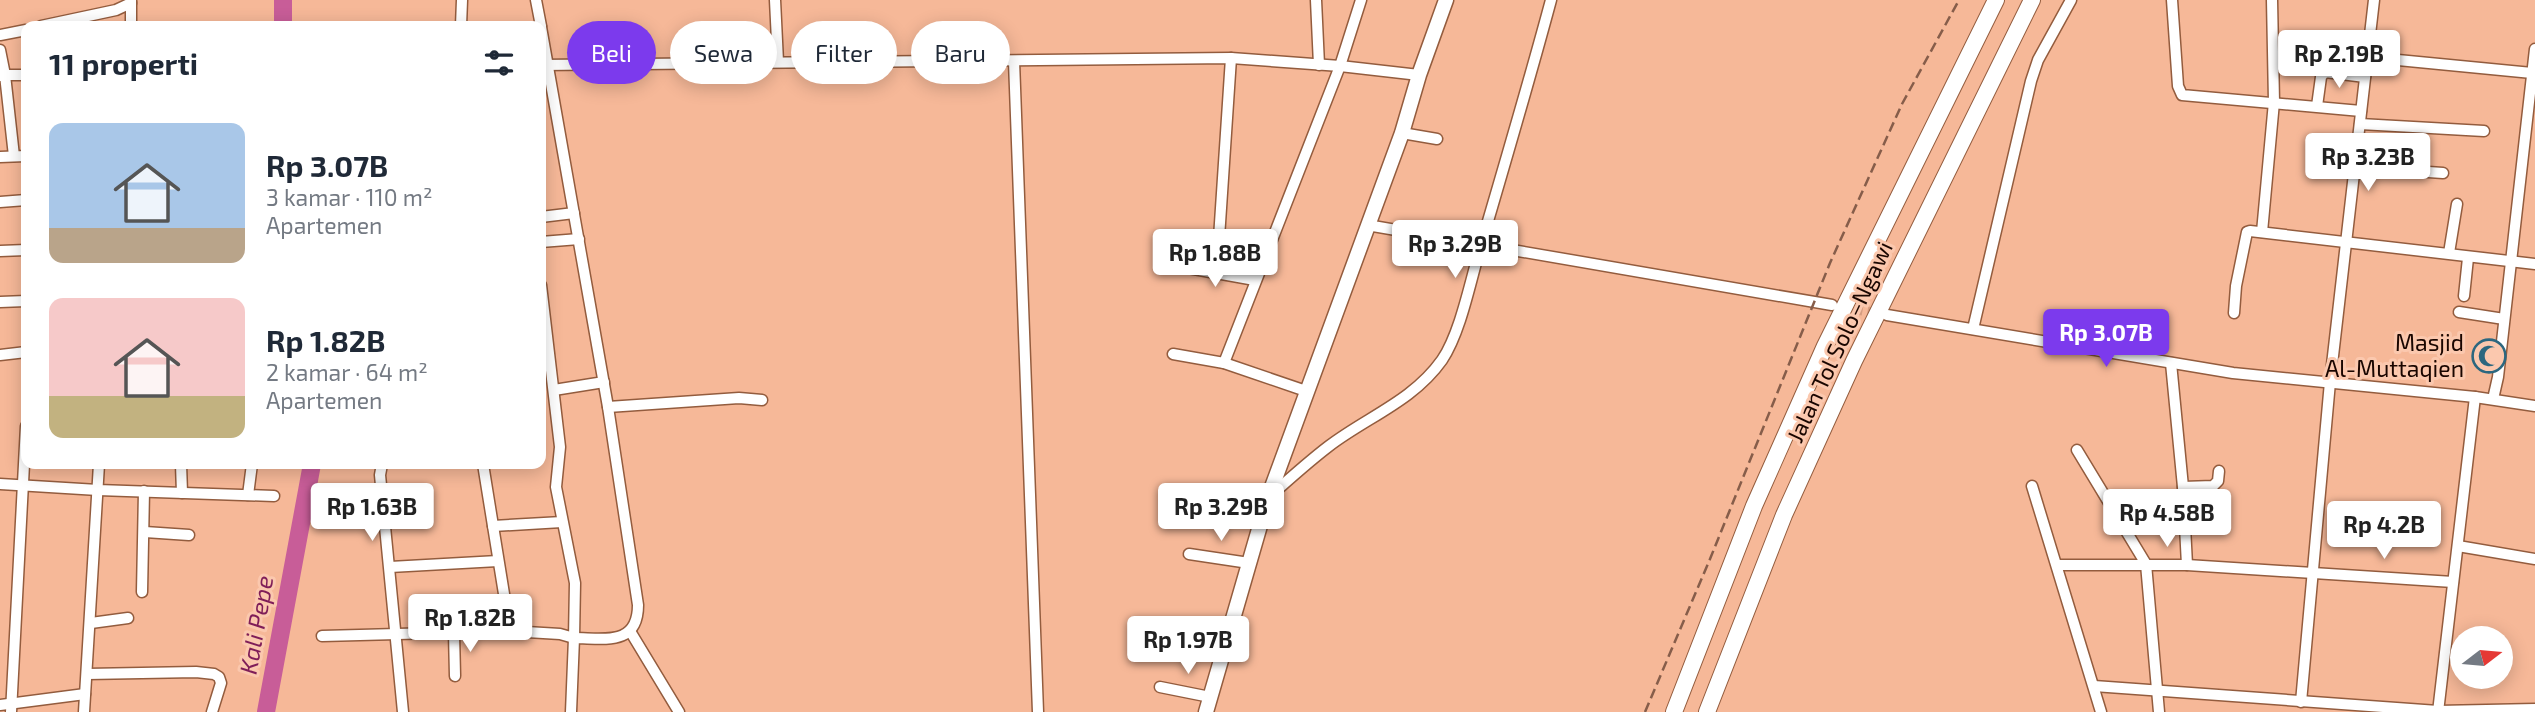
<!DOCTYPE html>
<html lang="id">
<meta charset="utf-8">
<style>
:root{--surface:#fff;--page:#f6f6f7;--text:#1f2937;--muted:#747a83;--accent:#7c3aed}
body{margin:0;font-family:"Exo 2",sans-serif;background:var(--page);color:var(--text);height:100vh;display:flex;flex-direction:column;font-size:26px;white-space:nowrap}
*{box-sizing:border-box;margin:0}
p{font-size:23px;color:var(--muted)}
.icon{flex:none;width:38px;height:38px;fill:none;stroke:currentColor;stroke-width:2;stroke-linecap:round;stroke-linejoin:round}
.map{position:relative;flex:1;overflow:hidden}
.side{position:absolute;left:21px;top:21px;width:525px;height:448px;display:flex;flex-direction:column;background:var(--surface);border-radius:14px;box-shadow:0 4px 18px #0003}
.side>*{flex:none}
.guide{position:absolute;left:567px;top:21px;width:665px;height:63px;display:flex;gap:14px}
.needle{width:46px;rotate:74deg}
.buttons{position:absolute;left:2450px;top:626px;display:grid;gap:14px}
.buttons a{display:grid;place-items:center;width:63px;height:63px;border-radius:50%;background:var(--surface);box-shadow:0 4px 18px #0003;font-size:35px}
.price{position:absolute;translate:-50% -60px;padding:0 16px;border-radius:7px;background:#fff;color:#222;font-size:23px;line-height:46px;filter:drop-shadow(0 2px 4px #0008)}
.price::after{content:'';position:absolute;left:50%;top:42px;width:21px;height:16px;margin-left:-10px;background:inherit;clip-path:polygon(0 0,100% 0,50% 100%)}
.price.active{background:var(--accent);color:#fff}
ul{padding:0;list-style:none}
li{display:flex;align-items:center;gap:21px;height:175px;padding:0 28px}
li span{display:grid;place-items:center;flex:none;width:196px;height:140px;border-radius:14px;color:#555}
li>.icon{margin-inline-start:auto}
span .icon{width:84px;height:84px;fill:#fffc;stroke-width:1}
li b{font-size:30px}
h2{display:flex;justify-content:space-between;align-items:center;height:84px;padding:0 28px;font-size:30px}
.tag{padding:0 24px;border-radius:32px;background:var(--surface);box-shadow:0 4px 18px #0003;font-size:24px;line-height:63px}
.tag.active{background:var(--accent);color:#fff}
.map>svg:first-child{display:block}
</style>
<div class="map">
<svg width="2535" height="712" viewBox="0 0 2535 712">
<rect width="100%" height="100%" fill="#f6b898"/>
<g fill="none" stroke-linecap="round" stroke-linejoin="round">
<g stroke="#c85d98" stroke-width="18">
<path d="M283,26v-26"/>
<path d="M266,712l46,-248"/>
</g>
<path stroke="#d59d81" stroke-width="10" stroke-dasharray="10 5" stroke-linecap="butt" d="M1838,306l43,8"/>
<defs>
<g id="minor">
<path d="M131,0v26"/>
<path d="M536,0l5,26"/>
<path d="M775,0l3,62"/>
<path d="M1316,0l3,65"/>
<path d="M2172,0l6,86 4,9 179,16"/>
<path d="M41,26l75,-16 15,-7"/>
<path d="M461,26l1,-26"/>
<path d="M541,27l67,380 30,198c0,42 -35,33 -64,33l-3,74"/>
<path d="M0,35l26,-5"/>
<path d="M0,50l5,25 -5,1"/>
<path d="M2367,57l165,16"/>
<path d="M1231,58l-12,180 -2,5 -39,1 -3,18 2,4 78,14"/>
<path d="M1014,61l24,651"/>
<path d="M541,65l690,-7 109,8 79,9"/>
<path d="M2317,106l4,-29 4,-5 40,5"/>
<path d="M2360,124l124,7"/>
<path d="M1402,133l35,6"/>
<path d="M14,156l-9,-81h21"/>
<path d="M0,157l26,-1"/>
<path d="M2355,167l88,6"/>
<path d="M0,202l26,-2"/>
<path d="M541,217l33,-4"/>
<path d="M1367,225l465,80"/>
<path d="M2262,232l12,-130 -2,-102"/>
<path d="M541,242l38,-3"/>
<path d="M0,251l26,-1"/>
<path d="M2449,253l8,-49"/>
<path d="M2464,296l4,-38"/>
<path d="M0,302l26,-1"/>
<path d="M2459,312l45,7"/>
<path d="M2234,313l2,-27 11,-54 3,-1 285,33"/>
<path d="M1887,315l346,58 242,24 60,9"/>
<path d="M1973,329l58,-248 7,-21 33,-60"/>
<path d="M1173,354l51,9 82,28"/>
<path d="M0,355l26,-3"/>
<path d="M1224,363l116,-297 21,-66"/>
<path d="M2171,363l12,124 4,78"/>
<path d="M554,390l50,-8"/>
<path d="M2493,399l5,-22 37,-328"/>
<path d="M608,407l131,-9 23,2"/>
<path d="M2077,450l69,114 13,148"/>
<path d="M181,464l1,29"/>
<path d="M382,464l-2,11 23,237"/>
<path d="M483,464l27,167"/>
<path d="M0,484l98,6 176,6"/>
<path d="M2032,486l69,226"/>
<path d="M2183,487l30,-1 5,-5 1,-10"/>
<path d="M248,495l4,-31"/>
<path d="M1268,498c20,-18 40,-36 61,-52 38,-29 84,-45 113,-86 19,-28 29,-82 39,-115 24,-82 48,-163 70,-245"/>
<path d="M493,526l69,-4"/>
<path d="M145,532l44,3"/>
<path d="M2458,546l77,13"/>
<path d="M1189,554l60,9"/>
<path d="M2057,565h130l266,17"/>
<path d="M390,567l108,-6"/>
<path d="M142,592l2,-101"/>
<path d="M91,623l37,-5"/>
<path d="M630,631l49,81"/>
<path d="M454,633l1,43"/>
<path d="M322,636l188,-5 50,3 14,4 1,-55 -19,-96 4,-40 -19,-162"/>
<path d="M87,674l109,-2 18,2 5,3 2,6 -9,29"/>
<path d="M2094,686l344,25 97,-2"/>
<path d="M1160,687l50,10"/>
<path d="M2301,702l29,-320 44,-382"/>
<path d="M0,705l85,-11"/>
<path d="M11,712l15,-286"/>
<path d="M84,712l15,-248"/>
<path d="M2438,712l37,-315"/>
</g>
<path id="major" d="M1206,712l62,-214 134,-365 17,-58 27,-75"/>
<g id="highway">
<path d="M1674,712l80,-206 71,-160 171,-346"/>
<path d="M1707,712l77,-197 70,-154 178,-361"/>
</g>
</defs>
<use href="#minor" stroke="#935c3e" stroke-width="13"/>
<use href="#major" stroke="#935c3e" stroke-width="17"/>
<use href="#highway" stroke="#935c3e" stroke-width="18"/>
<use href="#minor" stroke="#fff" stroke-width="10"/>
<use href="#major" stroke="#fff" stroke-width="14"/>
<use href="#highway" stroke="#fff" stroke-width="16"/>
<path stroke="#865d4a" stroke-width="2.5" stroke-dasharray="10 5" stroke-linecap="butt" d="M1645,712l65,-153 120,-296 72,-159 57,-104"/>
</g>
<defs>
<symbol id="mosque-ring" viewBox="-11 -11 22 22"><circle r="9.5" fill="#fbc8ae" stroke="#2c677f" stroke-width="1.5"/><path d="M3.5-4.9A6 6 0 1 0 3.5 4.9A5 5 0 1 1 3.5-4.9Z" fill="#2c677f"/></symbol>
</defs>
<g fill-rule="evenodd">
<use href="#mosque-ring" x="2470" y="337" width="38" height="38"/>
</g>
<g text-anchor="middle" stroke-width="6" stroke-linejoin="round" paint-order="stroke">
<g font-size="23" fill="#1a0600" stroke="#fbc8ae">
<text transform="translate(1840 342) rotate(-65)" y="8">Jalan Tol Solo–Ngawi</text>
</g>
<g font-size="23" fill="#1a0600" stroke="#fbc8ae" text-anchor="end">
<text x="2464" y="351">Masjid<tspan x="2464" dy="26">Al-Muttaqien</tspan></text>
</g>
<g font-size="24" font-style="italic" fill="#7f1d58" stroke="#fbc8ae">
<text transform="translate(257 625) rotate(-80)" y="8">Kali Pepe</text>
</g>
</g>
</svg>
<div class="buttons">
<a><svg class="needle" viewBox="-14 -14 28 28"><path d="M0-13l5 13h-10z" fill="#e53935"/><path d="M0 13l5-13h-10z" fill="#747a83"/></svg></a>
</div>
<b class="price" style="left:2339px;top:90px">Rp 2.19B</b>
<b class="price" style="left:2368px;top:193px">Rp 3.23B</b>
<b class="price" style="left:1455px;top:280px">Rp 3.29B</b>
<b class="price" style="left:1215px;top:289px">Rp 1.88B</b>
<b class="price active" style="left:2106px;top:369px">Rp 3.07B</b>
<b class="price" style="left:372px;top:543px">Rp 1.63B</b>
<b class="price" style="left:1221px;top:543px">Rp 3.29B</b>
<b class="price" style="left:2167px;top:549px">Rp 4.58B</b>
<b class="price" style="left:2384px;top:561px">Rp 4.2B</b>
<b class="price" style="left:470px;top:654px">Rp 1.82B</b>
<b class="price" style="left:1188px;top:676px">Rp 1.97B</b>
<div class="guide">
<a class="tag active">Beli</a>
<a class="tag">Sewa</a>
<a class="tag">Filter</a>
<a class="tag">Baru</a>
</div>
<section class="side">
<h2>11 properti<svg class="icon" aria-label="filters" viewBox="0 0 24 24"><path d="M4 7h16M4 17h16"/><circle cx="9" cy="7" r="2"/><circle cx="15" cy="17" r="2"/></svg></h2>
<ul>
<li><span style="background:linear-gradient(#a9c7e8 75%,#b9a48a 0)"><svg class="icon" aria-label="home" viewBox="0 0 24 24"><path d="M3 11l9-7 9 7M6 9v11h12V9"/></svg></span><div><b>Rp 3.07B</b><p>3 kamar · 110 m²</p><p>Apartemen</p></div></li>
<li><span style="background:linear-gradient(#f6c9c9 70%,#c2b280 0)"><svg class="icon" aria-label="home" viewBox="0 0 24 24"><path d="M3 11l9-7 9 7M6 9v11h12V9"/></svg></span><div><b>Rp 1.82B</b><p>2 kamar · 64 m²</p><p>Apartemen</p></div></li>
</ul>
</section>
</div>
